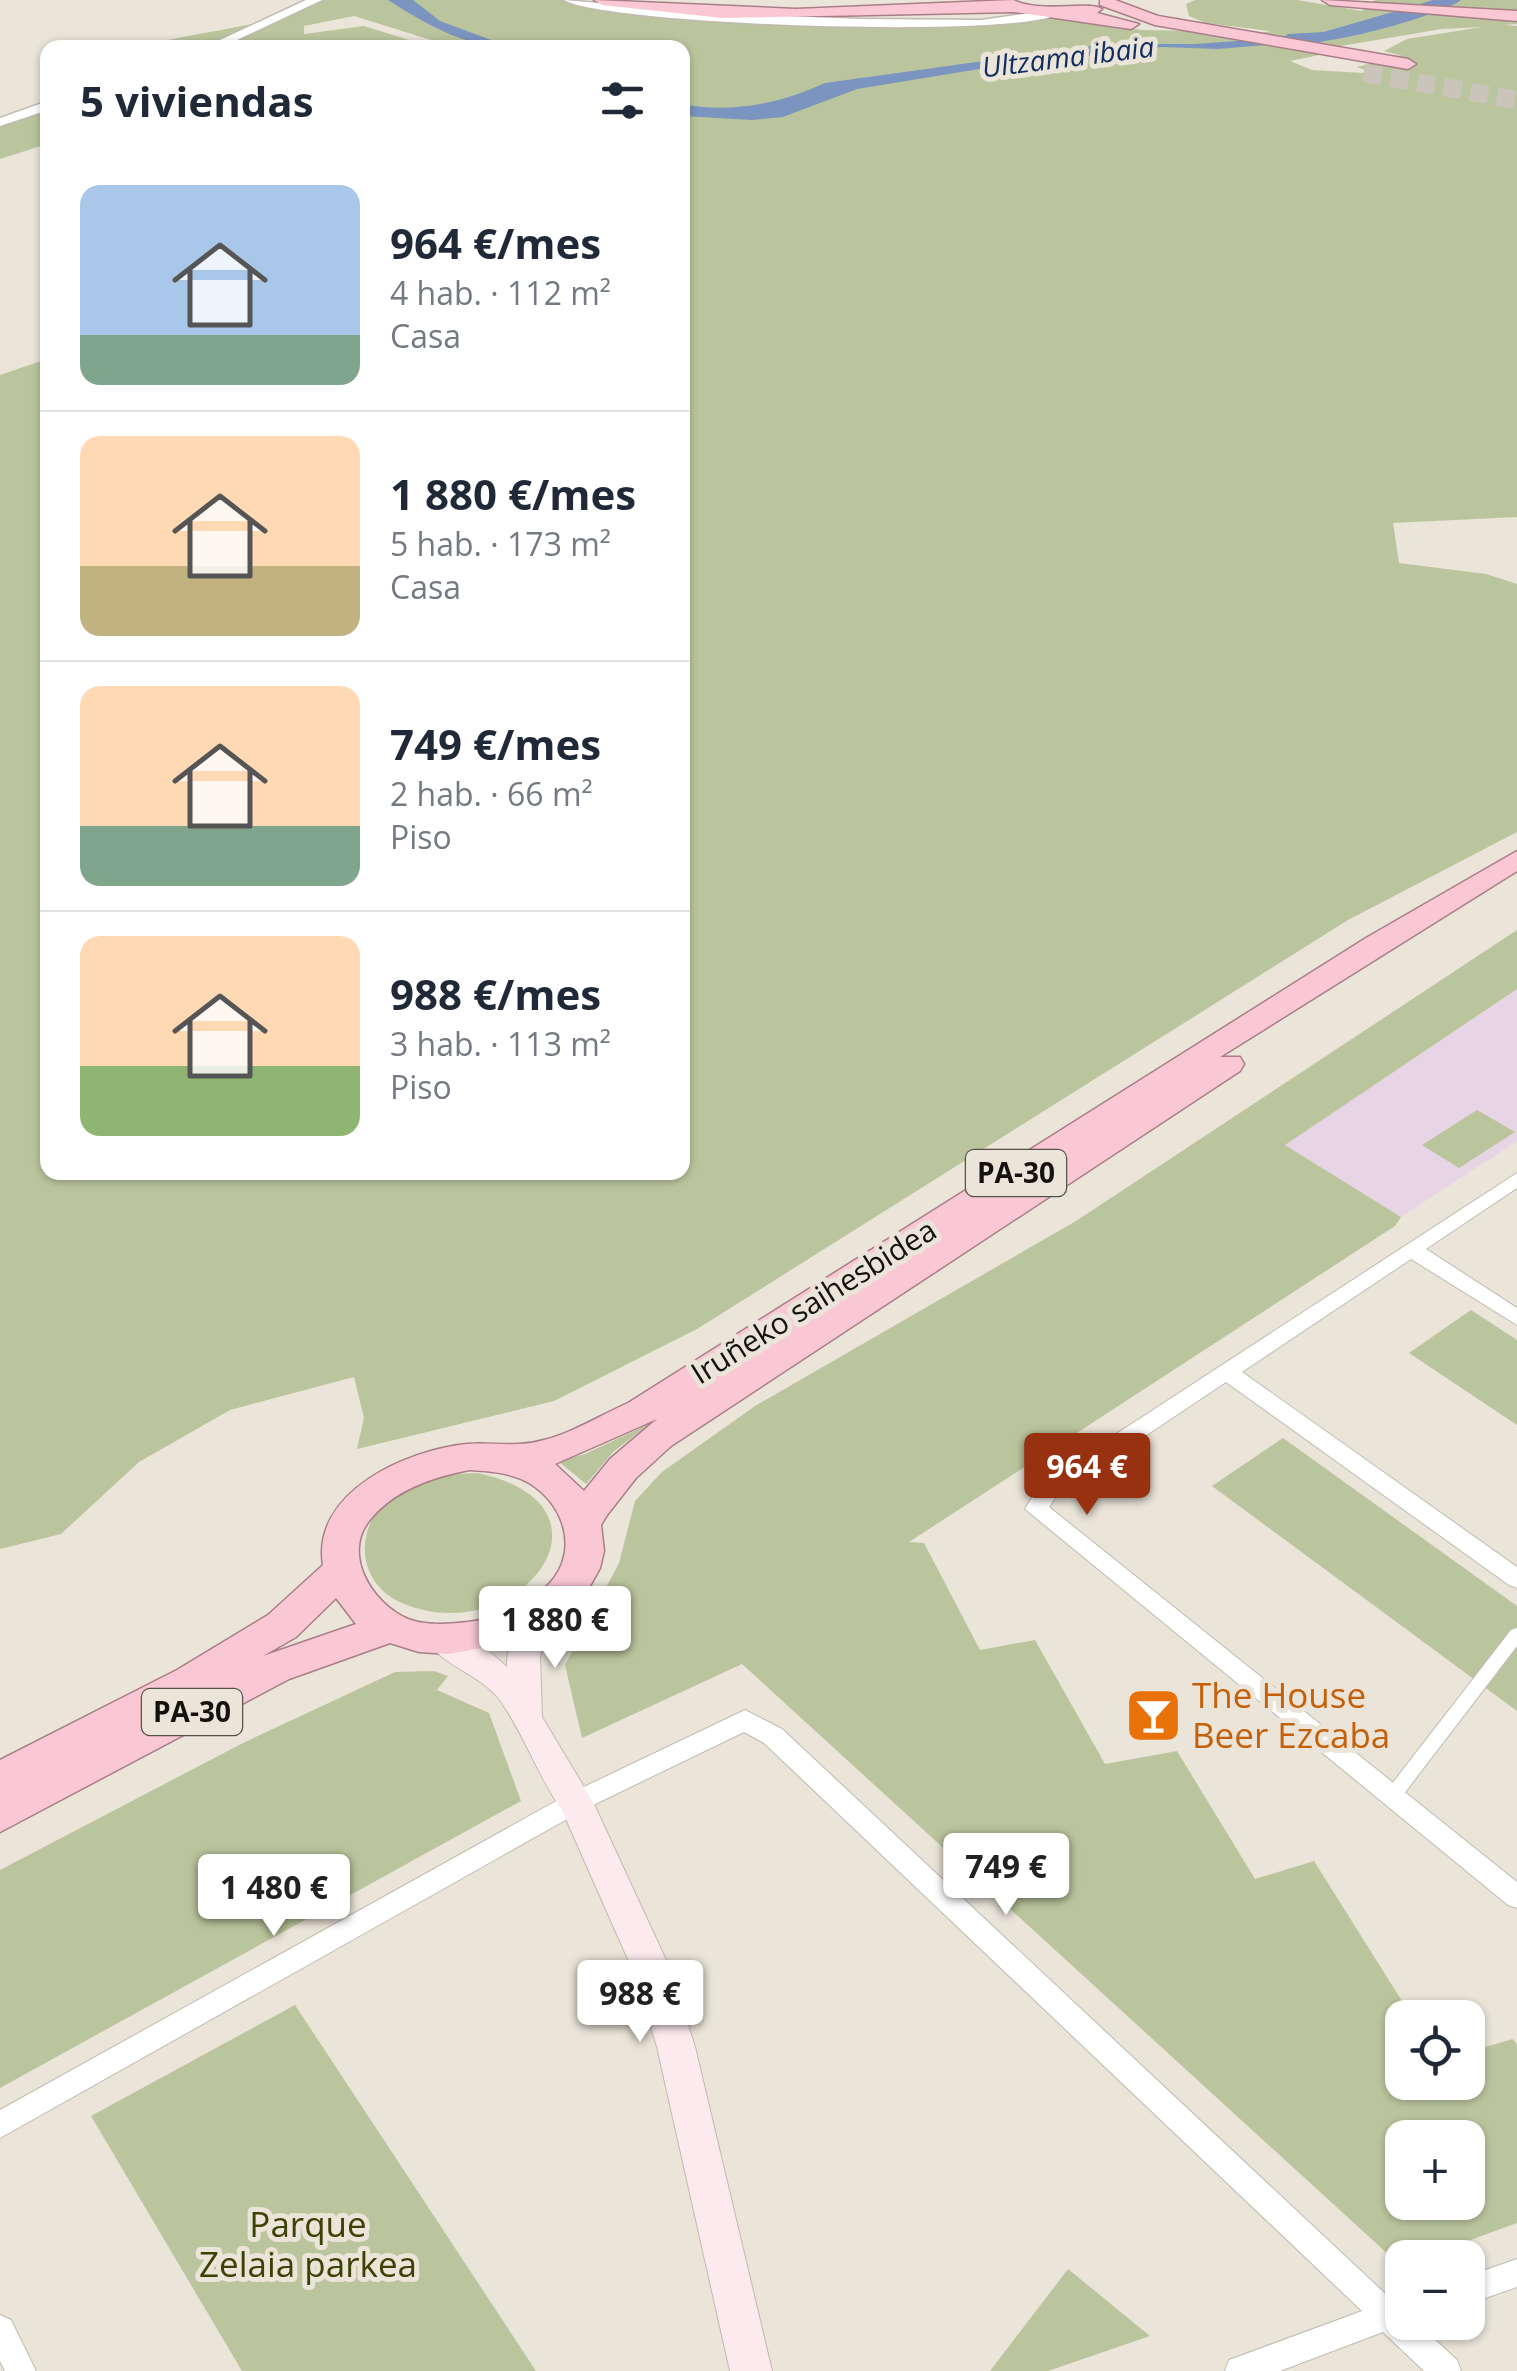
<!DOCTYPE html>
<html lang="es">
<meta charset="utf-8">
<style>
:root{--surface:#fff;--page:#f2f2f3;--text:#1f2937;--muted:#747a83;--line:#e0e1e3;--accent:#98310f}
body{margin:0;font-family:"Open Sans",sans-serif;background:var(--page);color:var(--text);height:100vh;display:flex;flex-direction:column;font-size:38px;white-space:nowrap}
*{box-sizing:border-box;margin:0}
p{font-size:32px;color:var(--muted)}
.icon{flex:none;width:55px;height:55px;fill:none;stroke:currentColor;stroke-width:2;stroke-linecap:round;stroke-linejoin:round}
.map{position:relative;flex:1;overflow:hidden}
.sheet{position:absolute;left:40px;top:40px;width:650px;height:1140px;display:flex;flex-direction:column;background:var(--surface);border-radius:20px;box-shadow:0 2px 8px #0004}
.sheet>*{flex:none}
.buttons{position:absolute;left:1385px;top:2000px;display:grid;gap:20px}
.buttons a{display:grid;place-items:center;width:100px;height:100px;border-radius:20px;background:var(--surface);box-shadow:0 2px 8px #0004;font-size:50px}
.price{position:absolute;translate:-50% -85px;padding:0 22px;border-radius:10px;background:#fff;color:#222;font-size:32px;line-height:65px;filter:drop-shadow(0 2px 5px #0008)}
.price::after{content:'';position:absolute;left:50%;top:60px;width:30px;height:22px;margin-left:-15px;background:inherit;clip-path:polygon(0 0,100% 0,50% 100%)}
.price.selected{background:var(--accent);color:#fff}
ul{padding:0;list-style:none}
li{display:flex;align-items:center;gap:30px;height:250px;padding:0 40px}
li+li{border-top:2px solid var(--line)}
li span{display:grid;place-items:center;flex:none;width:280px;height:200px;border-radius:20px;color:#555}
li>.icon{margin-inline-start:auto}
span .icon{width:120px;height:120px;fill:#fffc;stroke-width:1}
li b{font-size:42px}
h2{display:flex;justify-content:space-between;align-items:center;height:120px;padding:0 40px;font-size:42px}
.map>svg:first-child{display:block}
</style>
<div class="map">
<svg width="1517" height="2371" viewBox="0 0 1517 2371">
<rect width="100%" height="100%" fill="#eae4d9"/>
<path fill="#e7d4e5" d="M1517,989v152l-116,76 -116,-72z"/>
<g fill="#bbc59d" fill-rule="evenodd">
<path d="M321,0h250l94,14 232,12 111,-2 47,-8 87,14 124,2 4,-1 -64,-8 -17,-7 -3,-12 9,-4h102l65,11 13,-11h142v24l-12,1 12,1v491l-124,6 6,40 87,11 31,10v248l-169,88 -651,409 -143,72 -197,48 7,-31 -10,-41 -124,33 -91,52 -78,72 -61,15v-1174l47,-16 1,813h634v-1124l-246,-1 8,-3 -90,-28 -50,10v8l60,-8 68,21h-293c51,-15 142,-21 182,-47zM1482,27l-75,12 -23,12 18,5 -45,11 8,3 -2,3 -51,-3 -22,-9 39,-8 -12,-3 125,-21z"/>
<path d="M47,102v42l-47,15v-40z"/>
<path d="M1517,930v59l-232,156 116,72 -6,9 -486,316 15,1 56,107 55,-10 70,124 72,-13 78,128 59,-18 98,156 -10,1v64h66v-30l45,-13 4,6v178l-93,34 -22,1 -1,8 -659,-602 -160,74 -17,-73 54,-102 16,-62 27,-29 93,-66 321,-185zM1402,2138h66v64h-66z"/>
<path d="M1477,1110l38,22 -56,36 -37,-23z"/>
<path d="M1471,1310l46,30v85l-108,-72z"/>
<path d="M651,1423l-38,29 -27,32 -28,-23 27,-7z"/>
<path d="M1283,1438l234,168v105l-305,-225z"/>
<path d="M478,1473c154,34 38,179 -76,130 -46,-20 -49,-76 -11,-106 26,-20 56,-23 87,-24z"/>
<path d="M434,1671l14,5 -11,14 52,23 32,88 -521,287v-218l243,-127 152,-71z"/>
<path d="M295,2005l241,366h-294l-151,-255z"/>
<path d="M1068,2269l82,67 -102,35h-58z"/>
</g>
<g fill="#7c94c0">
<path d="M388,0h25l27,21 70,26c-44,1 -86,-24 -122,-47z"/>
<path d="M1438,0h15l-129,40 -106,9 -55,-2 -165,19 -141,23 -74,28 -31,3 -69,-4 -1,-12c50,10 99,-1 143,-21l282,-39h88l114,-8z"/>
</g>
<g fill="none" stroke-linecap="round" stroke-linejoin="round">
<path fill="#7c94c0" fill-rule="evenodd" d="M1433,0h28c-20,16 -163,56 -182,40l9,-6 37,-2z"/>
<path stroke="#cac4bb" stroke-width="18" stroke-dasharray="18 9" stroke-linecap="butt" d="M1364,73l153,27"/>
<defs>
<path id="pedestrian" d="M1517,1628v18l-114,149 -6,2 -6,-2 -3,-5 3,-5 120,-155z"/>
<g id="minor">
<path d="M1517,1173v15l-91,61 91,59v17l-106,-66 -169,113 275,195v21l-8,-3 -283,-203 -169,113 -8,12 468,375v26l-9,-3 -483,-396 16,-26z"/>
<path d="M745,1710l37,19 610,571 10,-3v25h14l41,38 4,11h-37l-41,-39 -103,39h-55l4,-11 133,-49 -598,-568 -20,-11 -159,77 -585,329v-28l567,-315z"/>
<path d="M1517,2259v28l-49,17v-28z"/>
<path d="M0,2315l11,5 25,51h-31l-5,-10z"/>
</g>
<g id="tertiary">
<path d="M306,0h16l-102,48h-17z"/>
<path d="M564,0l151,13 146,6 120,1 71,-10 6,4c-43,25 -451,11 -494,-14z"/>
<path d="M48,101v9l-48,16v-8z"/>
</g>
<path id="secondary" d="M537,1604l12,4 4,9 -13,39 2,61 51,85 79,171 23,74 77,324h-42l-73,-324 -23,-74 -72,-163c-25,-35 -38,-77 -63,-111 -19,-25 -59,-34 -73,-60l4,-9c26,-8 58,20 77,37 -1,-19 9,-42 18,-59z"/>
<g id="trunk">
<path d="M594,0l202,9 217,-9c29,14 75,0 89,9l-5,4 42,11 -8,5 -117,-17 -292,6 -120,-13z"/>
<path d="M1100,0h15l43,16 250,43 8,5 -8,5 -253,-44 -55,-20z"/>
<path d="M1322,0l195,11v10l-187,-16z"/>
<path d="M1517,851v20l-297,186h20l4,7 -4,7 -569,375 -35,32 -29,37 -6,10 3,26 -4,17 -15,27 -36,31 -40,17 -60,11 -30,-2 -29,-9 -101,36 -289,153v-72l177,-90 91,-55 55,-50c-12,-73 84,-115 144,-121 26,-2 50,4 77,-4 28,-7 57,-25 84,-37l738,-465zM657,1419l-47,40 -26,32 -29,-27zM469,1470c17,1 36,2 52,9 41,18 61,70 28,105 -20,22 -52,35 -81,38 -19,2 -42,4 -60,-3 -35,-15 -66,-63 -39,-98 24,-31 64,-44 100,-51zM336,1598l20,26 -93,32 33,-19z"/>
</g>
</defs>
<use href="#pedestrian" stroke="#c0bab0" stroke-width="2"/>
<use href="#minor" stroke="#c0bab0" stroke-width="2"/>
<use href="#tertiary" stroke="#c0bab0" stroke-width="3"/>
<use href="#secondary" stroke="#c0bab0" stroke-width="2"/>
<use href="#trunk" stroke="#a87f88" stroke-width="3"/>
<use href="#pedestrian" fill="#fff" fill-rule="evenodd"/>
<use href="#minor" fill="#fff" fill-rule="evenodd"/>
<use href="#tertiary" fill="#fff" fill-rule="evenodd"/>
<use href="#secondary" fill="#fdeaef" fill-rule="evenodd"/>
<use href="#trunk" fill="#fac8d4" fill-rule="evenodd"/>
</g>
<defs>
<symbol id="bar-square" viewBox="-11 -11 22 22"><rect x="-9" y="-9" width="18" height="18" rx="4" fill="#e8710a" stroke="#eae4d9"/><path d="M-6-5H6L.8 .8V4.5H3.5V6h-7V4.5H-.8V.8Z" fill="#fff"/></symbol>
</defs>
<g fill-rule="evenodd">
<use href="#bar-square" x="1122" y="1684" width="63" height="63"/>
</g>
<g text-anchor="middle" stroke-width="10" stroke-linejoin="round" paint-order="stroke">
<g font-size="28" font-style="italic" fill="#112d62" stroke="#eae4d9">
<text transform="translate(1068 57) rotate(-7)" y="10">Ultzama ibaia</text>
</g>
<g fill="#eae4d9" stroke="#54514b" stroke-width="2.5">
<rect x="966" y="1150" width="100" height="46" rx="8"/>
<rect x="142" y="1689" width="100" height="46" rx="8"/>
</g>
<g font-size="28" font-weight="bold" fill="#14120e">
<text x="1016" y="1183">PA-30</text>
<text x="192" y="1722">PA-30</text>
</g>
<g font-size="30" fill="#14120e" stroke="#eae4d9">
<text transform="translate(814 1302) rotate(-32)" y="10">Iruñeko saihesbidea</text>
</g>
<g font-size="35" fill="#c56008" stroke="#eae4d9" text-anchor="start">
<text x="1192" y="1708">The House<tspan x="1192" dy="40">Beer Ezcaba</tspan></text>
</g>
<g font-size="35" fill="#3a4304" stroke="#eae4d9">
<text x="308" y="2237">Parque<tspan x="308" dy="40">Zelaia parkea</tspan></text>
</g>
</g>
</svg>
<div class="buttons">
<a><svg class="icon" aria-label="locate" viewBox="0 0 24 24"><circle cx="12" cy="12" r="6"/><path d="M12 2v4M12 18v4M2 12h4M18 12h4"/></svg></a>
<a>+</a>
<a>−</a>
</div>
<b class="price selected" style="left:1087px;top:1518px">964 €</b>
<b class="price" style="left:555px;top:1671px">1 880 €</b>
<b class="price" style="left:1006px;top:1918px">749 €</b>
<b class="price" style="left:274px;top:1939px">1 480 €</b>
<b class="price" style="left:640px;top:2045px">988 €</b>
<section class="sheet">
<h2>5 viviendas<svg class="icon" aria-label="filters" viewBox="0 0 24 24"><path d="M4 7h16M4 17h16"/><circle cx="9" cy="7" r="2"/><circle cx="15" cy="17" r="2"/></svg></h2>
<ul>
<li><span style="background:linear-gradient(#a9c7e8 75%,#7fa58c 0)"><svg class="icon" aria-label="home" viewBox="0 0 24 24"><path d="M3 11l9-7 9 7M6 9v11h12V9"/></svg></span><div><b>964 €/mes</b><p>4 hab. · 112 m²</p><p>Casa</p></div></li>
<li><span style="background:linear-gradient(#ffd9b3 65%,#c2b280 0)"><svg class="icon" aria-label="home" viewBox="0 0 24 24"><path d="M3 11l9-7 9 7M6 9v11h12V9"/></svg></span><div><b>1 880 €/mes</b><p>5 hab. · 173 m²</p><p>Casa</p></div></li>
<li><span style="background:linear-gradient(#ffd9b3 70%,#7fa58c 0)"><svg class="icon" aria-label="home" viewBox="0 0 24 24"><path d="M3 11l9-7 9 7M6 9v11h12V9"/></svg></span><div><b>749 €/mes</b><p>2 hab. · 66 m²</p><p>Piso</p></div></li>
<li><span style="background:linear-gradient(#ffd9b3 65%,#8fb573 0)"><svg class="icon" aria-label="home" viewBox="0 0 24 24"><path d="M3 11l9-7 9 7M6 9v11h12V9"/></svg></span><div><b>988 €/mes</b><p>3 hab. · 113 m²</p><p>Piso</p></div></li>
</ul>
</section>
</div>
